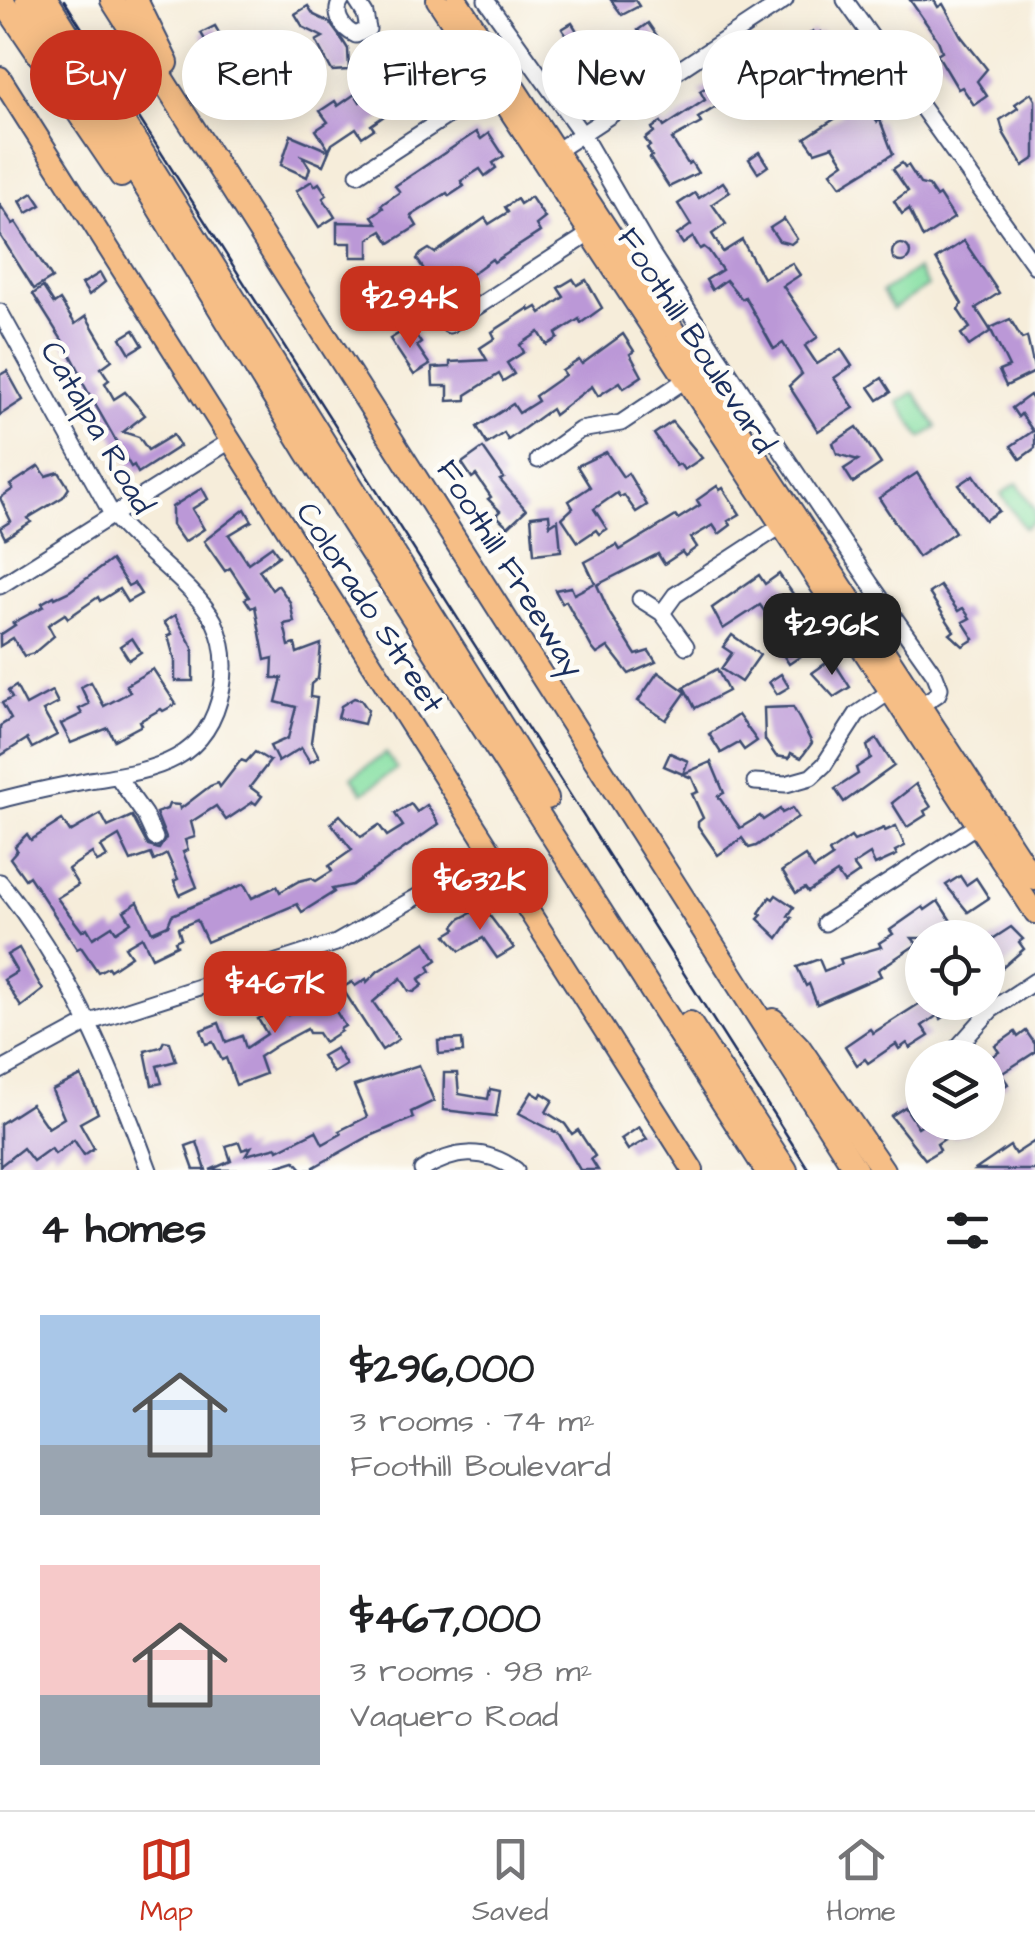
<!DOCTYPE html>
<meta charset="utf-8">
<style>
:root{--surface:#fff;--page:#f2f2f2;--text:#202124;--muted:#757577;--line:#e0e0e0;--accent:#c8321e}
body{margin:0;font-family:"Architects Daughter",sans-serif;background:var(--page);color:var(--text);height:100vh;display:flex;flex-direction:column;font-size:38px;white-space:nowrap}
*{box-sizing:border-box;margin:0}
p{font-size:32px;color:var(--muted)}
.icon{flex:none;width:55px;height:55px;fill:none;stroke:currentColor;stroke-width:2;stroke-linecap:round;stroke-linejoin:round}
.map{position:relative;height:1170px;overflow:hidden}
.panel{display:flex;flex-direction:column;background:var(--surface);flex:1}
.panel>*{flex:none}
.guide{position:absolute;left:30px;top:30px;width:975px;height:90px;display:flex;gap:20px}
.controls{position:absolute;left:905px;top:920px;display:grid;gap:20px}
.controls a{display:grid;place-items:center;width:100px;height:100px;border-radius:50%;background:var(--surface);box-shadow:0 5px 25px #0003;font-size:50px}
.price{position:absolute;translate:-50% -85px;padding:0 22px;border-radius:20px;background:var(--accent);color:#fff;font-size:32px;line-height:65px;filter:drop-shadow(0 2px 5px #0008)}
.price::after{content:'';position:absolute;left:50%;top:60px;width:30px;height:22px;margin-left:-15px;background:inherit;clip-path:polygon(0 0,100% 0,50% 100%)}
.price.current{background:#222;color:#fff}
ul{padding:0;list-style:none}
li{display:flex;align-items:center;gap:30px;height:250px;padding:0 40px}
li span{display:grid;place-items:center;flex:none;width:280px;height:200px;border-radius:0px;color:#555}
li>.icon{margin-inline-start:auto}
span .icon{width:120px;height:120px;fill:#fffc;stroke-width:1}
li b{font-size:42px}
h2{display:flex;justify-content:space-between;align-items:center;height:120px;padding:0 40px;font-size:42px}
.chip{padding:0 35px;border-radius:45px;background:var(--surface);box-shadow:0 5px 25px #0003;font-size:35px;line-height:90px}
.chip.current{background:var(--accent);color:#fff}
.menu{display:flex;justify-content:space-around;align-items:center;height:140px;border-top:2px solid var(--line);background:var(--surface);font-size:28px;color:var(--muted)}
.menu a{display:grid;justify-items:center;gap:5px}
.menu .current{color:var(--accent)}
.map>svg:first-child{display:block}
</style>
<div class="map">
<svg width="1035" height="1170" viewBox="0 0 1035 1170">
<rect width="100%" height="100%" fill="#fdfcf7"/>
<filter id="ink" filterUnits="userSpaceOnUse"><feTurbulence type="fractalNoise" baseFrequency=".01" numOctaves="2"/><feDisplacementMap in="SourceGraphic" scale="20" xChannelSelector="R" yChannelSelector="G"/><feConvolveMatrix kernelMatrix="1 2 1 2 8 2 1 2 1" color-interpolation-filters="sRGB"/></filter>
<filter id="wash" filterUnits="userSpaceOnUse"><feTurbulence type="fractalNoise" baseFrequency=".0048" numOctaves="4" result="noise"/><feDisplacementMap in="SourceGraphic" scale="40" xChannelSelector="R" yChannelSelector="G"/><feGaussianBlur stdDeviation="2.25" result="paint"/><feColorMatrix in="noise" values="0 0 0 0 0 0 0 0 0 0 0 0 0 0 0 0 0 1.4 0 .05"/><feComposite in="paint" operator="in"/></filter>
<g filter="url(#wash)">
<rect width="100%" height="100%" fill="#f6edda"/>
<g fill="#88e0a4" stroke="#528881" stroke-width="2.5">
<path d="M917,269l11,17 -35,23 -11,-17z"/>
<path d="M914,392l23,35 -16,11 -23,-36z"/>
<path d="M1017,483l18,27v11l-11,7 -23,-34z"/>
<path d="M386,753l11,16 -34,24 -11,-16z"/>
</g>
<g id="blocks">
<g fill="#bb98d7">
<path d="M611,0h24l4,6 -17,9z"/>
<path d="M910,0h24l4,7 5,-3 18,32 26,33 -10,12 10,15 -13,9 -12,-18 -4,2 -21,-35 5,-3 -4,-11z"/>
<path d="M308,6l6,9 15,7 14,19 5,8 1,21 -17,1 -16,-30 7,-4 -20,-10 -8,-13z"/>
<path d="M572,23l10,16 4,-2 11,18 3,-2 11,14 -17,11 -32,-49z"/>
<path d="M648,23l9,13 -11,7 -8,-13z"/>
<path d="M215,26l7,12 -14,7 -7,-12z"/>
<path d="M813,31l3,5 5,-4 7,9 13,26 -3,2 7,13 15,23 11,7 6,10 3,-2 13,34 -52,32 -10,-14 13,-9 -11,-17 -18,6 -10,-14 37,-24 -13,-22 -25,18 -10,-14 13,-9 -14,-20 -4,3 -8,-12z"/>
<path d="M430,48l5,2 14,22 -8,5 4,7 -48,32 -4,-6 -22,15 3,4 -12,8 -6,-9 -24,16 -3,6 -13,-20 12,-8 -8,-11 15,-10 3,5 17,-12 5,8 19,-13 -5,-8 11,-7 5,8 23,-15 -5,-7z"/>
<path d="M712,84l12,18 -26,16 3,5 -29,16 16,25 3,-2 7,11 -29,14 -19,-29 2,-2 -5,-8 3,-2 -5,-7 9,-7 -2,-4 9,-6 3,5 41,-27 -5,-9z"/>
<path d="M1031,93l4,7v58l-12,8 -19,-32 -4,-14 18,-12 -3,-4z"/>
<path d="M476,132l5,7 8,-6 15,23 -11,7 3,5 -11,8 -5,-7 -19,12 3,5 -15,10 -2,-3 -36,23 6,10 -27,17 -8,-12 -13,8v18h-18v-14h-14v-21l40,1 -5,-7 11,-8 -2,-3 19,-13 -5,-6z"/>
<path d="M291,135l38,16 -6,14 -21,-9 8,12 -3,9 -26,-12z"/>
<path d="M759,152l9,14 -10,7 -9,-14z"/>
<path d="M902,163l3,4 3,-2 12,19 9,2 7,11 3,-2 15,23 -31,20 -14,-29 -7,5 -8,-13 14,-10 -15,-22z"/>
<path d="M312,181l3,5 4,-3 8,12 -4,3 12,19 -16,10 -23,-36z"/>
<path d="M723,182l7,10 -18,12 14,20 -14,10 11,18 19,-12 21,38 29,-15 8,12 -17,11 35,51 -13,9 12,18 24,-15 11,17 -18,12 20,30 -36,23 -29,-45 13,-12 -19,-31 -9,6 -29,-52 -3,2 -16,-19 -14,10 -6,-10 16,-10 -13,-19 -5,-4 -4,2 -7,-12 -10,7 -6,-9 14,-10 -13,-21 17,-11 4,5z"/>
<path d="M33,193l8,12 -14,8 -7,-12z"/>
<path d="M531,197l14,21 -9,7 4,7 -46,30 -2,-3 -34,25 -2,-5 -18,12 -6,-9 -7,14 -11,-17 11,-8 -8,-12 4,-5 8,-5 6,4 50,-35 4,6 19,-12 -3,-5 12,-8 3,5z"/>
<path d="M0,205l13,19 3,-2 36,56 -18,11 -34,-54z"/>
<path d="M784,219l13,20 -6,5 -12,-3 -9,-13z"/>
<path d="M964,241l35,52 -23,15 15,23 -22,15 -8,-12 9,-6 -12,-18 4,-6 -26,-45z"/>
<circle cx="901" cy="253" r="9"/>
<path d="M100,273l5,9 -16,13 -7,-11z"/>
<path d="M573,279l4,6 9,-5 16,28 -21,15 -2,-4 -23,15 2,4 -11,7 -8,-13 -19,13 4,7 -17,11 7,11 -11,7 -4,-7 -33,21v5l-18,1v-15h-15l-1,-18 18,-1v-5l37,-2 -7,-12 15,-10 -3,-6 37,-24 1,3 7,-4 4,6 23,-16 -6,-9z"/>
<path d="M387,280l37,18 -6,14 -24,-12 10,16 -4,7 -19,-10 5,-9 -6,-3 4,-8 -3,-1z"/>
<path d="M43,287l11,17 6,-4 15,24 11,-8 26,44 -11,8 8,12 -4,3 9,16 11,-7 20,23 -22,17 16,5 9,13 25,-15 7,11 -42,27 -4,-8 -3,2 -51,-89 2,-2 -13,-25 -36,-57z"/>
<path d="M1010,319l12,20 5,-2 8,35 -29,14 -7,-15 10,-4 -19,-39z"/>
<path d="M406,329l3,5 4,-3 8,12 -4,3 13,19 -16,10 -24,-36z"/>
<path d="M134,330l9,15 -13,8 -9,-15z"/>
<path d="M623,334l11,17 -4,3 12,22 -18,12 -4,-6 -22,14 -6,-10 -38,29 -3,-6 -43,31 -4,-7 -17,11 -10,-17 36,-23 6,9 19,-12 -3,-5 30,-21 -3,-4 17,-11 3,4z"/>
<path d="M7,371l16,29 -23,15v-40z"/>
<path d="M882,378l9,14 -13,8 -9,-13z"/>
<path d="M1030,395l5,8v45l-15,11 -9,-13 22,-15 -12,-17 -3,3 -6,-9z"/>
<path d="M672,422l30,36 -18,12 -4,-6 -4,2 -22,-32z"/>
<path d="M857,427l24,37 -28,19 -9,-14 14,-9 -21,-6 -4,-11z"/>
<path d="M483,448l21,30 -4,2 26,30 -18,17 -12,-12 4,-4 -12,-12 3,-2 -15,-22 -4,3 -10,-15z"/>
<path d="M606,452l17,25 5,-4 19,32 -11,7 -12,-17 -4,2 -3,-4 -23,16 13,20 -8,5 -3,-4 -18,12 -16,-24 11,-10 -4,-7 21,-14 -13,-21z"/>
<path d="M39,466l7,10 13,-4 10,16 -6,9 -35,21 3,4 -26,16 -5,-10 11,-7 -11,-23 13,-9 -3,-4z"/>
<path d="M917,473l38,59 -37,25 -39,-59z"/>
<path d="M974,475l25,36 -14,9 -26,-35z"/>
<path d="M717,486l3,4 3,-2 17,26 -12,7 3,4 -12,9 -6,-9 -22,13 6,9 -12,9 -3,-4 -18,12 -6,-10 -61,31 13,29 26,41 13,-4 7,11 -27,12 -21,-27 -11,7 -5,-6 -26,-47 -4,2 -7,-13 16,-3 3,7 21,-11 -10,-21 32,-17 3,5 56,-34 2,3 22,-14 -3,-5z"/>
<path d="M202,488l6,11 -16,10 12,20 -20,13 -12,-17v-18z"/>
<path d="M245,509l7,12 -23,14 19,28 24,-17 7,10 -20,14 13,20 6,-5 12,17 4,20 -10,2 5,22 6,-2 2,9 24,-9 -3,34 -7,6 -1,13 7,1 -6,44 8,15 -9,5 -9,-14 -23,14 -8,-16 18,-8 8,-31 -20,-5 6,-24h-10l1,-20 -8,2 -10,-54 -4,2 -6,-9 4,-2 -19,-29 -5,3 -21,-30z"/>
<path d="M549,514l1,11 8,-5 3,31 -27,3 -3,-38z"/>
<path d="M111,560l17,26 6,-3 7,11 -14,8 -8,-13 -19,12 -2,-4 -30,21 -3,-4 -17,11 6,11 -20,17 -10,3 -11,-18 -13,8v-11l15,-10 -2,-2 31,-17 -2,-3 12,-7 1,2 15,-7z"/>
<path d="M779,574l14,20 -28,18 -5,-7 -37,24 -11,-21 47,-33 6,9z"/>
<path d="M940,586l18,25 5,-3 7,10 -7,4 11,17 -11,7 -13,-12 4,-3 -25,-38z"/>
<path d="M175,615l18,33v33h-18v-20l-7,-25 4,-2 -8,-12z"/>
<path d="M791,623l10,15 10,-7 8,13 -30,20 -18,-28z"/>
<path d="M732,635l28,20 -19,27 -20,-13 11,-16 -9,-6z"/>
<path d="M132,638l9,14 -12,8 -9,-14z"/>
<path d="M832,659l18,28 -16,10 -22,-24z"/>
<path d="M153,669l23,35 -13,7 -2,-2 -21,12 2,4 -28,15 -6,-12 -37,15 -10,-19 21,-10 -3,-5 10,-5 -8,-17 10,-5 13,24 26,-14 -4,-7z"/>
<path d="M717,669l11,22 -33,17 -11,-21z"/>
<path d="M658,672l28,20 -20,28 -28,-19z"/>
<path d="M781,674l8,13 -12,7 -8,-12z"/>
<path d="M16,686l10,19 26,-14 6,12 -15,8 14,24 -25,13 -5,-9 -27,17v-30l11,-7 -9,-16 10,-5 -4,-7z"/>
<path d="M354,698l7,2 7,10 -4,14 -26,-6 3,-12z"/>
<path d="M793,707l19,36 -11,15 -10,-5 -2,5 -13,-2 -11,-16 -1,-32z"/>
<path d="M738,715l19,26 -13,9 -5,-7 -18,10 -12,-19z"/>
<path d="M877,739l17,27 -50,36 -9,-13 23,-15 -2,-6 15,-10 -4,-12z"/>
<path d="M255,752l15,9 -20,26 12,9 -6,8 -3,-2 -27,18 -10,-14 -25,16 4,15 -10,3 3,10 -5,2 14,35 -17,8 -6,-14 4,-2 -11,-25 -13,7 -3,-7 -20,7 -12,-25 -18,11 6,10 -10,5 -5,-9 -24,16 10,16 -21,13 25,33 5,-3 6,10 19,-12 4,6 15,-10 -7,-11 14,-9 14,30 16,-7 4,-10 72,-31 8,14 25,-12 3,6 19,-11 12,-3 5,3 16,-10 -3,-5 23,-16 -21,-27 9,-8 21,22 18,-12 8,11 16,-10 -8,-12 16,-10 6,8 10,-7 12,19 -87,61 -20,4 2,3 -32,20 -5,-8 -90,38 -10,-22 -19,8 3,10 -6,3 2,4 -25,12 -10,-20 -17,10 6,9 -21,14 -2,-3 -10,5 -17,-25 -4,2 -48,-73 -4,3 -15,-21 7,-8 -2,-4 12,-12 4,6 31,-20 8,12 31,-18 7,13 24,-11 16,30 11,3 7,-11 -10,-25 11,-4 2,-5 10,1 1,4 30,-23 8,-3 2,4 21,-27 5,2z"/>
<path d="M670,753l18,8 -5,13 28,-12 13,31 -6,3 22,32 20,-12 3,4 17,-11 2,4 10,-5 6,9 -42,29 -7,2 -7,-10 -24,17 -20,-29v-4l5,-4 -11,-24 6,-2 -6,-14 -28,-12z"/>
<path d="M916,784l15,23 -7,4 2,4 -19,12 -15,-24z"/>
<path d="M896,826l9,20 -10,5 2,4 -22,10 -5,-11 -17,11 6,8 -15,10 -7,-10 -29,19 -3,-4 -9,5 -14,-22 23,-15 9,13 18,-12 -3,-5 22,-15 3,4 30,-13 1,3z"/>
<path d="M960,876l6,9 10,-7 13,20 -21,14 -22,-27z"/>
<path d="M776,895l18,12 -6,9 4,2 -14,20 -20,-19 4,-4 -3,-2 11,-16 3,2z"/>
<path d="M938,901l15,23 -21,14h-20l5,6 -39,26 3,6 -64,28 -8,-20 -3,2 -9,-19 22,-8 5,12 18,-7 -2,-5 41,-12 -2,-4 14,-9 -3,-4 33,-23 2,3z"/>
<path d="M483,907l31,41 -17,10 -14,-20 -23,13 -14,-16 10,-6 -2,-3 6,-7z"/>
<path d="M1011,927l12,12 -4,3 5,7 -23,20 -13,-27z"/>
<path d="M426,942l11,18 -9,6 3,5 -12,8 4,6 -9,7 -5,-1 -8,-13 -28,24 26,37 -17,11 -40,-62 10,-6 3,4 11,-7 1,3 11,-11z"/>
<path d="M19,948l24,42 -22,17 -17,-27 13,-8 -10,-17z"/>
<path d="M324,992l21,34 -5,3 1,2 -17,11 -6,-9h-9l-2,-4 -30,16 -18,12 6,17 -29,11 -10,-27 -4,2 -9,-18 -7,2 -5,-14 18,-7 7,19 16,-6 4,12 21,-14 -9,-15 24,-13 6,9z"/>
<path d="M922,1002h43l-24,17 -3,-4 -16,11 7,10 -19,12 -3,-5 -8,6 -3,-5 -28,19 -3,-4 -8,6 -12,-19 25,-17 3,4z"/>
<path d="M1026,1031l9,13v8l-34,22 7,10 -20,13v-38l11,-7 -4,-6 20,-14 3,5z"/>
<path d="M462,1039l1,13 -24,2 -1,-13z"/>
<path d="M164,1041l6,1 6,19 -19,5 5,17 -10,2 -7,-34 16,-4z"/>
<path d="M336,1048l10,17 -13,8 -11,-17z"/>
<path d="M419,1065l15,36 -23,11 2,6 -45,19 -54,30 1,3h-12l-8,-9 -29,9h-56l21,-9 -5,-15 13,-4 3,8 9,-3 -5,8 31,-8 1,3 38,-19 7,13 18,-10 -2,-3 28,-14 -13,-31z"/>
<path d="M444,1073h13l2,21 29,5 2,-10 10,2 -4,25 -53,-6z"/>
<path d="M81,1076l17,37 -18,10 14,25 -10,7 -10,-15 -19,14 -4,-6 -18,13 -10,-13 -23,18v-42l31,-20 17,24 16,-10 -12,-28z"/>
<path d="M532,1092l8,5 2,-4 11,7 -7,12 19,12 7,10 6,-4 17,26 -4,3 7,11h-18l-21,-36 -40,-21z"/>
<path d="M905,1107l13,20 8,-5h52l-13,13 -2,-3 -9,6 -2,-4 -15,10 3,6 -15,9 -34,-43z"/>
<path d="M639,1127l8,12 -19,11 -7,-11z"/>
<path d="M1035,1141v29h-60l35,-24 5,8z"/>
<path d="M197,1142l9,28h-12l-5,-14 -3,-10z"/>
</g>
</g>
</g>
<g filter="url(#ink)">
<use href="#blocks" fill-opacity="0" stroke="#3c4c71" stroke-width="2.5"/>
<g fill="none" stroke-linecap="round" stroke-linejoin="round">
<defs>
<g id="minor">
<path d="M342,0c-10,13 0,29 14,35l12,-6 -3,-15 -9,-14"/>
<path d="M486,0l96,134 68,117 64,99 156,233 65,92 5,13 -2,6 -23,15"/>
<path d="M845,0l190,266"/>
<path d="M547,157l238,-157"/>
<path d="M358,174l143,-93"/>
<path d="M0,312l113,204c28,34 83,71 101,105 10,21 12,45 8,67 -14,75 -68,82 -132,92 -31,6 -60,12 -90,20"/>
<path d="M449,325l148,-96"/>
<path d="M538,460l42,-30 41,-7 73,-49"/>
<path d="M0,586l230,-145"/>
<path d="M640,599l22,14 24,33"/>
<path d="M662,613l13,-18 112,-73"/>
<path d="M117,776l27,38 11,24"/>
<path d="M755,782l31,2 25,-7 13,-12 33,-51 41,-28"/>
<path d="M0,882c70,85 111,185 149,288"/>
<path d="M825,923l160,-103"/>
<path d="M948,1058l43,-48 44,-29"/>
<path d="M0,1071l90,-49 246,-79 95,-54 59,-40"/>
<path d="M422,1170c32,-20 62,-23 94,0"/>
</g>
<g id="major">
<path d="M437,0l598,913"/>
<path d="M457,0l578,880"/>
<path d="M0,77l693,1093"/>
</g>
<g id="highway">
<path d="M2,0l119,176"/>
<path d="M27,0l104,163 176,289 459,718"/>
<path d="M47,0l500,798"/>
<path d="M112,0l744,1170"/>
<path d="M136,0l31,63"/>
<path d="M773,1020l26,27 84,123"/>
<path d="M690,1023l96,147"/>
</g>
</defs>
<use href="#minor" stroke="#3c4c71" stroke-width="19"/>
<use href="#major" stroke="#3c4c71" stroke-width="24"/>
<use href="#highway" stroke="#3c4c71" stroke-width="26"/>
<use href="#minor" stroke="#fff" stroke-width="15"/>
<use href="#major" stroke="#f6be86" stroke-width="20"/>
<use href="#highway" stroke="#f6be86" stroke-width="22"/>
<path stroke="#1b2f5e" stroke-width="2.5" d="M64,0l745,1170"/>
</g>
</g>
<g text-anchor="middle" stroke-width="9" stroke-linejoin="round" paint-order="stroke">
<g font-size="32" fill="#1b2f5e" stroke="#fdfcf7">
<text transform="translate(697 340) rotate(57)" y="11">Foothill Boulevard</text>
<text transform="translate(98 427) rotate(60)" y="11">Catalpa Road</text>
<text transform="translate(511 568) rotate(58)" y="11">Foothill Freeway</text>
<text transform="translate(371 607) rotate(57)" y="11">Colorado Street</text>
</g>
</g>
</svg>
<div class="controls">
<a><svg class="icon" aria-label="locate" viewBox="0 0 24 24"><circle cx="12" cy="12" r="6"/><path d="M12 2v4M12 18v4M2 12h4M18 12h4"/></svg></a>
<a><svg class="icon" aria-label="layers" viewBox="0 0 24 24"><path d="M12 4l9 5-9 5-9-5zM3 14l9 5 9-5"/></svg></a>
</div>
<b class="price" style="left:410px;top:351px">$294K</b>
<b class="price current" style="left:832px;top:678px">$296K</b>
<b class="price" style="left:480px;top:933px">$632K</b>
<b class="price" style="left:275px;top:1036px">$467K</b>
<div class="guide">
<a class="chip current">Buy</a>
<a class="chip">Rent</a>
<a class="chip">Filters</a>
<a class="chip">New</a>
<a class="chip">Apartment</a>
</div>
</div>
<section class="panel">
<h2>4 homes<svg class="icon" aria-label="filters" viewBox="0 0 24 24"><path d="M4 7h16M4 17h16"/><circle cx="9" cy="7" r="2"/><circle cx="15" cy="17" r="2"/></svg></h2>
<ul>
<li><span style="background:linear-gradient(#a9c7e8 65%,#9aa5b1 0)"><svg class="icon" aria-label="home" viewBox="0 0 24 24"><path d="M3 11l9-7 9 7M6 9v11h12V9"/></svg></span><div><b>$296,000</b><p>3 rooms · 74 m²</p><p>Foothill Boulevard</p></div></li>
<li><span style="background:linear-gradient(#f6c9c9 65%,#9aa5b1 0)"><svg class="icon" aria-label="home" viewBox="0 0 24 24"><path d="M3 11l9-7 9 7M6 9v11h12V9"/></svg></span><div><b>$467,000</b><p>3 rooms · 98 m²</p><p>Vaquero Road</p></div></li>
</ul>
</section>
<nav class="menu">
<a class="current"><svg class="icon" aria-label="map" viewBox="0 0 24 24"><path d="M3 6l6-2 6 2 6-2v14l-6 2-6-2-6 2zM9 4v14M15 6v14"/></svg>Map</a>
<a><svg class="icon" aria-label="saved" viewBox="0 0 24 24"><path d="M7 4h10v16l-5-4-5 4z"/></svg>Saved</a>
<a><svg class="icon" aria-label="home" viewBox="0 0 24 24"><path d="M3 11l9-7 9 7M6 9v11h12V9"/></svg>Home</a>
</nav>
